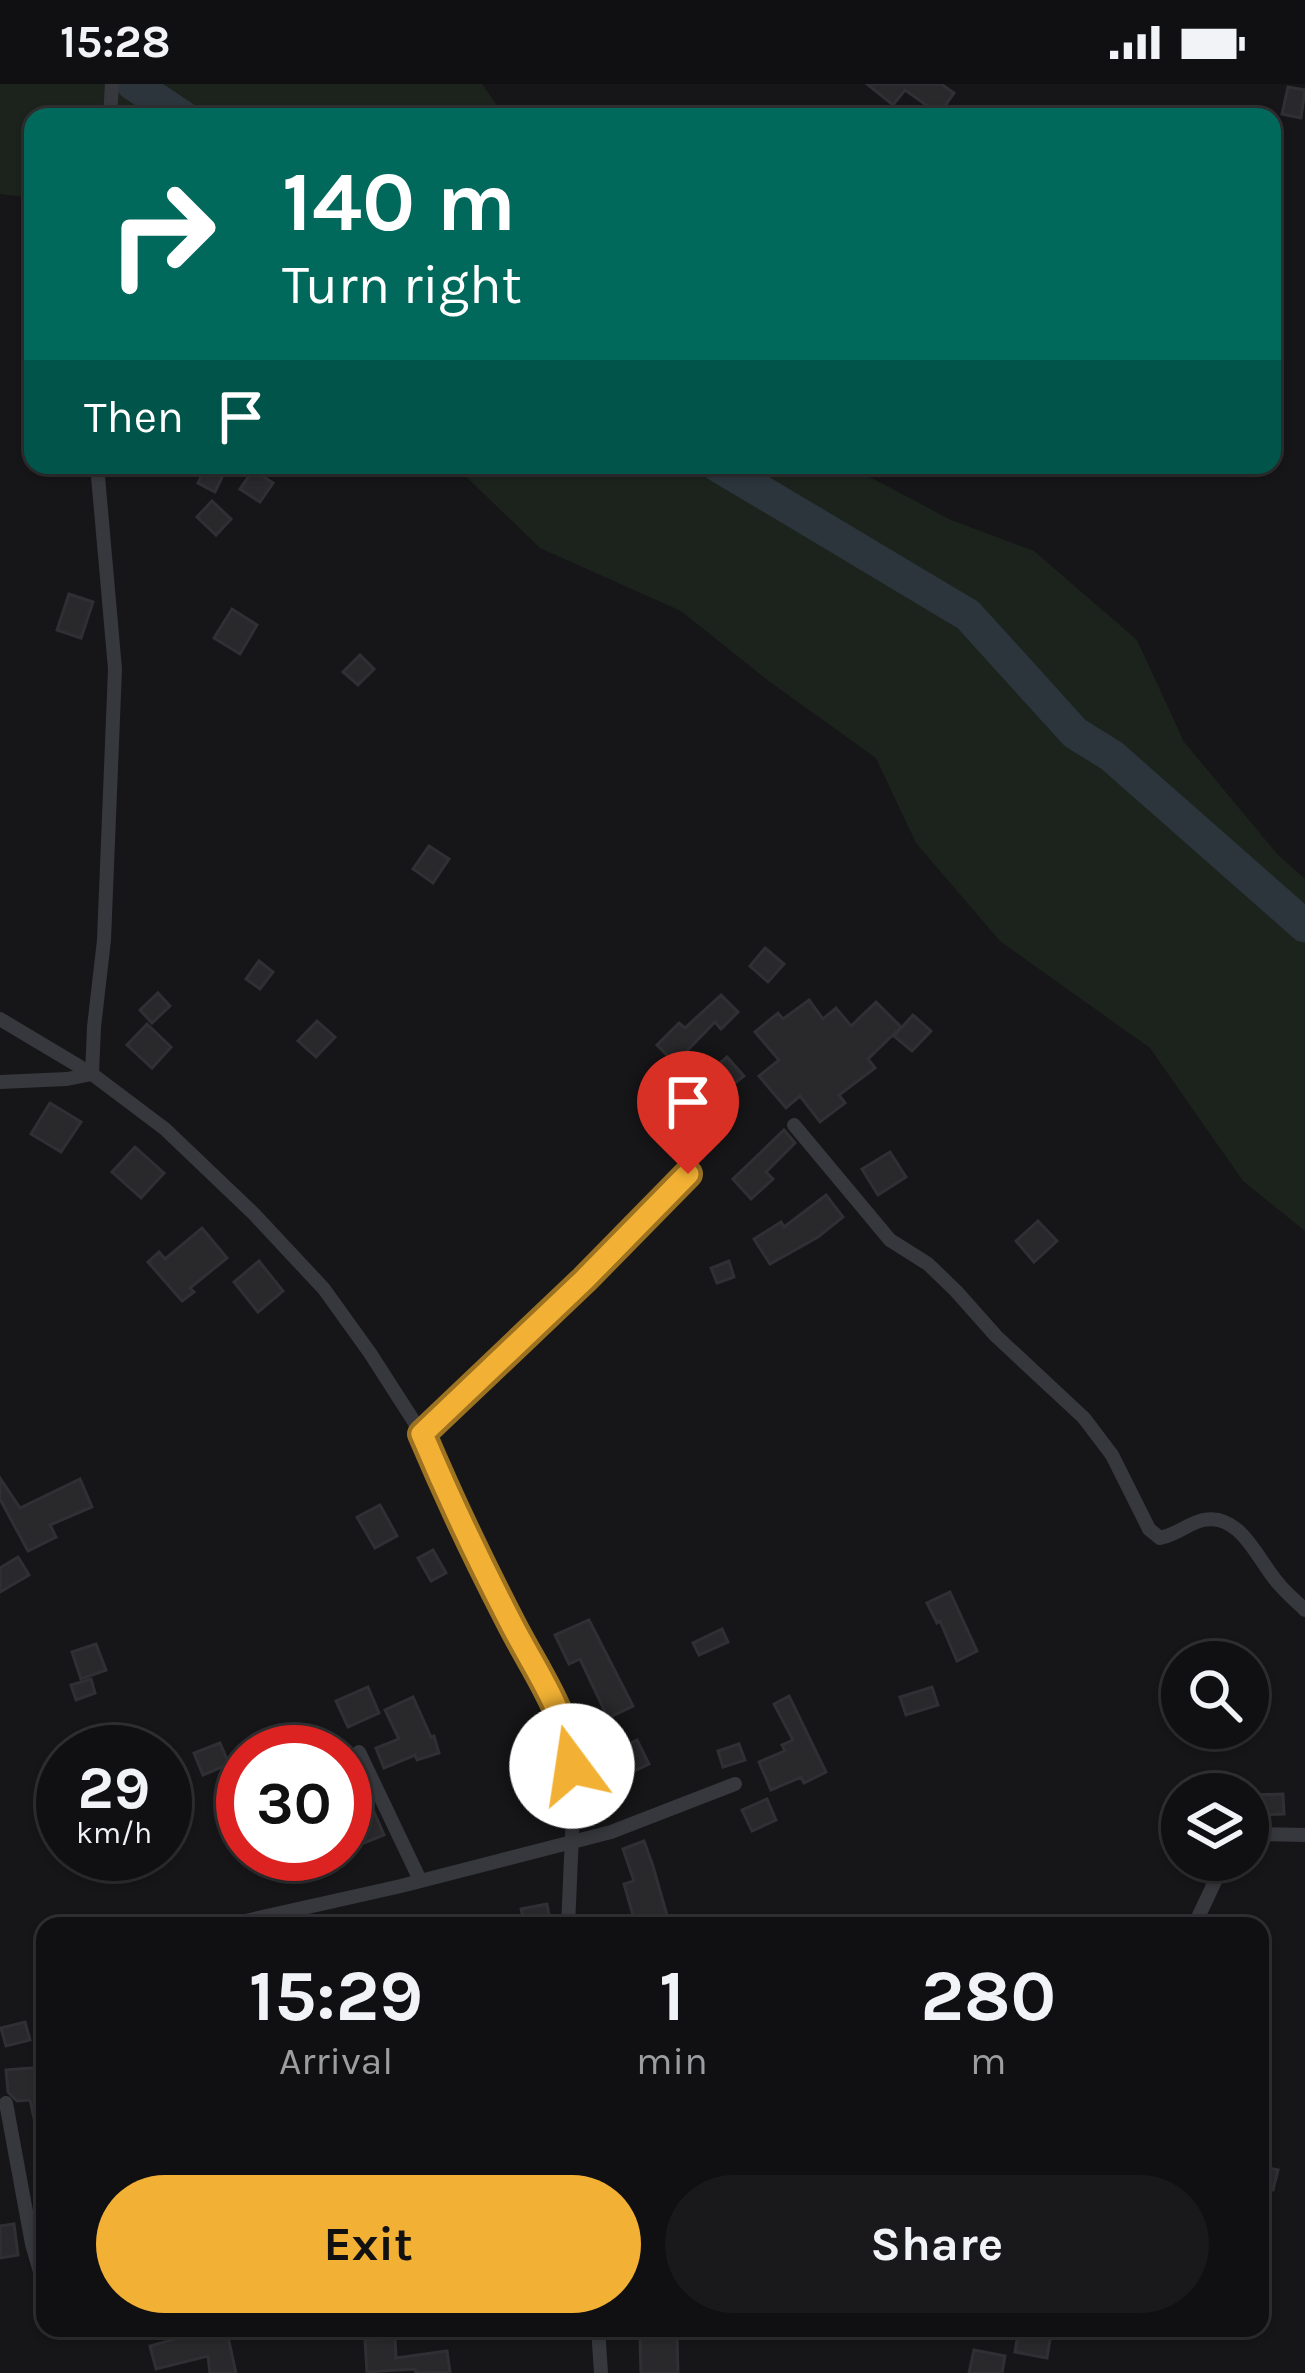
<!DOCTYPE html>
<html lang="en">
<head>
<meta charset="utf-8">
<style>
	:root { --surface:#101012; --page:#19191b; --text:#f1f3f6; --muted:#9c9d9f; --line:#303032; --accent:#f2b134 }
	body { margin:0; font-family:Karla,sans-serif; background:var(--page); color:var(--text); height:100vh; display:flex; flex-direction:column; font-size:45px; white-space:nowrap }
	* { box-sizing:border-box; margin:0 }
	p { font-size:39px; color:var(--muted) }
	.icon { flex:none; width:66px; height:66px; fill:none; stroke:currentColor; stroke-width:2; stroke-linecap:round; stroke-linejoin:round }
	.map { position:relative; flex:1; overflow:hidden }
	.side { position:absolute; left:36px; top:1833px; width:1233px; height:420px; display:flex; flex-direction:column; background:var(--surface); border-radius:24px; box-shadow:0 3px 9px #0004,0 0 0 3px var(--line) }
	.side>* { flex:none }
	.hud { position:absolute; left:24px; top:24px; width:1257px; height:366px; border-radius:24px; box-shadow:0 3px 9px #0004,0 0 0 3px var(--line); background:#00695c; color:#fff; overflow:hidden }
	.fabs { position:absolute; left:1161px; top:1557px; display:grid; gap:24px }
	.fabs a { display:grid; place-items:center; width:108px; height:108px; border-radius:50%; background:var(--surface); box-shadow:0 3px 9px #0004,0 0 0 3px var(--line); font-size:60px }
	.speed { position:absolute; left:36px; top:1641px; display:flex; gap:24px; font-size:60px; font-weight:700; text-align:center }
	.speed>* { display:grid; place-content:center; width:156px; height:156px; border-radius:50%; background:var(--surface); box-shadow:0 3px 9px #0004,0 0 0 3px var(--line); line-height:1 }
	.speed small { font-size:30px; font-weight:400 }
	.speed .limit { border:18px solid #d22; background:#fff; color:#111 }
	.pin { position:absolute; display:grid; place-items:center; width:102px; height:102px; color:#fff; margin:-123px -51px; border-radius:50% 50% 50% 0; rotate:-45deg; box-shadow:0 0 12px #0007 }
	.pin .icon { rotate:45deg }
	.me { position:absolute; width:132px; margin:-66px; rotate:346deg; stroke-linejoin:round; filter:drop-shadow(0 0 9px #0008) }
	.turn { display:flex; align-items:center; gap:42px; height:252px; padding:0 60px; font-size:54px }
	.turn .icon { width:156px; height:156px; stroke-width:2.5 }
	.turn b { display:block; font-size:84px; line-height:102px }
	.then { display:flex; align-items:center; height:114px; padding:0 60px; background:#0003; gap:24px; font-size:45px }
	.eta { display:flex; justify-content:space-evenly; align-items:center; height:204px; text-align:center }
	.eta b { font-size:72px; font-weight:700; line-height:84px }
	.action { display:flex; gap:24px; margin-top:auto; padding:24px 60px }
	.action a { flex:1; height:138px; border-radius:72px; background:var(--accent); color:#111; font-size:48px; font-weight:700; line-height:138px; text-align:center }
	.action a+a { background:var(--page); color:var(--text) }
	.status { display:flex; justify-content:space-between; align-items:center; height:84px; padding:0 60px; background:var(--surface); direction:ltr }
	.status svg { height:33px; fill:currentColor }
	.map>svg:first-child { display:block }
</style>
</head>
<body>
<div class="status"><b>15:28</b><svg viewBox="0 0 49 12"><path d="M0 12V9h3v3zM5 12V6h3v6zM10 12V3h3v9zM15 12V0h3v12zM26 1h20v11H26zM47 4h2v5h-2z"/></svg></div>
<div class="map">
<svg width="1305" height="2289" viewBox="0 0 1305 2289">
	<rect width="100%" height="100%" fill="#161618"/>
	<g fill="#1c231d">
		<path d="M0,0H482L505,33H33V114L0,110Z"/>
		<path d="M454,381H847L951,436L1034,467L1137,556L1184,658L1278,771L1305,795V1147L1243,1097L1150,964L1000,857L916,759L876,674L770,598L681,527L540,464Z"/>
	</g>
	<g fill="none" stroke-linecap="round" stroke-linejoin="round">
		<g stroke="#2c353c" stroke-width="33">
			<path d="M133,0L183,33"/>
			<path d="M717,381L968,531L1075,649L1112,672L1305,842"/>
		</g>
	</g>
	<g fill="#29292c" stroke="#303034" stroke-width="3">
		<path d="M867,0H941L954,9L939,30L905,6L893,21Z"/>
		<path d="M1288,3L1305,6L1301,34L1282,30Z"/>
		<path d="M207,381L224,389L215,408L198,399Z"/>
		<path d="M253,386L273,399L260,418L240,405Z"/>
		<path d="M212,417L231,435L216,451L197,433Z"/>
		<path d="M69,510L93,518L81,554L57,546Z"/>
		<path d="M232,525L257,541L240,570L214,554Z"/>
		<path d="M360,571L374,585L358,601L343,588Z"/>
		<path d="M429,762L449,775L433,799L413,785Z"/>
		<path d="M765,864L784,880L768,898L750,882Z"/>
		<path d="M259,877L273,888L260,905L246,895Z"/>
		<path d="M158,909L170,922L152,939L140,926Z"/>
		<path d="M721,911L738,928L721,945L715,938L675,979L657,961L679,939L685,944Z"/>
		<path d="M809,916L823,935L836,924L851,942L876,918L901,943L868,975L875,984L839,1011L845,1019L820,1038L800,1012L786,1024L759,992L779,976L755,948L778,929L783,935Z"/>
		<path d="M913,931L931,947L912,967L894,952Z"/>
		<path d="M317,937L335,953L316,973L298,957Z"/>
		<path d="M147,940L171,963L152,984L127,961Z"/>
		<path d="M727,973L744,992L678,1041L662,1019L687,1001L690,1004Z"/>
		<path d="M50,1019L81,1038L61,1068L31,1050Z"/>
		<path d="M784,1046L795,1059L766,1088L773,1095L751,1115L733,1095Z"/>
		<path d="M135,1063L164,1089L141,1114L112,1088Z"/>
		<path d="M890,1068L906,1093L878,1111L862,1085Z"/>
		<path d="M826,1111L843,1133L818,1153L770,1180L754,1155L781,1138L784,1143Z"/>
		<path d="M1038,1137L1057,1157L1034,1178L1016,1157Z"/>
		<path d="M202,1144L227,1174L190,1204L194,1208L182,1217L148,1178L159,1168L165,1175Z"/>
		<path d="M259,1177L283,1207L258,1228L234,1198Z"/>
		<path d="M729,1177L734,1193L717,1199L711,1184Z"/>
		<path d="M0,1394L20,1424L80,1395L92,1423L50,1441L56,1453L28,1467L0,1415Z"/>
		<path d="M380,1421L397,1452L375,1464L357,1433Z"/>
		<path d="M433,1466L446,1489L431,1497L418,1474Z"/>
		<path d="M18,1473L29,1491L0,1508V1484Z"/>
		<path d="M950,1508L977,1567L957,1577L940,1537L937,1539L927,1519Z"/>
		<path d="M589,1536L633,1622L608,1634L580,1575L569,1580L555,1551Z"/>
		<path d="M722,1545L728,1558L699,1571L693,1559Z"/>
		<path d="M96,1560L106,1586L81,1595L72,1568Z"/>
		<path d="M91,1595L95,1609L76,1616L71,1601Z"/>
		<path d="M368,1603L379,1629L348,1643L336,1617Z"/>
		<path d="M932,1603L938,1621L906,1631L900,1613Z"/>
		<path d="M789,1612L826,1688L804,1699L801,1693L771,1706L759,1678L785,1667L782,1661L793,1656L774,1620Z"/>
		<path d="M413,1613L431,1653L434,1652L439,1669L417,1676L415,1671L384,1684L376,1664L399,1655L385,1626Z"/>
		<path d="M637,1656L649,1680L632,1688L620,1664Z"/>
		<path d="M220,1659L229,1680L203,1691L194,1669Z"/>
		<path d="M739,1660L745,1676L723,1683L718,1667Z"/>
		<path d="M1283,1710L1284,1730L1253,1731V1711Z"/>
		<path d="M767,1715L776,1736L752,1747L742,1726Z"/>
		<path d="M371,1721L384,1751L349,1765L345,1755V1731Z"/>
		<path d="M644,1757L653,1782L670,1842H636L624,1800L634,1797L623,1765Z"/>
		<path d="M547,1820L551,1842H525L521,1825Z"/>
		<path d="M25,1938L30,1956L6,1962L1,1944Z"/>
		<path d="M44,1983L45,2056L39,2057L30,2016L17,2017L8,2008L6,1986Z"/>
		<path d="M1260,2082L1278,2086L1273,2106L1260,2103Z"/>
		<path d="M14,2140L18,2171L0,2174V2142Z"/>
		<path d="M196,2244H226L236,2289H210L208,2272L156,2285L150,2262L197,2249Z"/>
		<path d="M1019,2244H1052L1047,2274L1015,2268Z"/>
		<path d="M677,2252L678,2289H641L640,2253Z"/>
		<path d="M395,2254L396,2274L447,2267L450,2288L416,2289L415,2285L367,2288L365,2256Z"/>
		<path d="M974,2266L1005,2272L1002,2289H969Z"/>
	</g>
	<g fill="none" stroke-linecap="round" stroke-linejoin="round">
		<g stroke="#37383d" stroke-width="14">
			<path d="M110,33L112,0"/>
			<path d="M0,935L92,990L165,1045L254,1130L324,1205L370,1269L422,1350L456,1432L516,1548L551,1609L570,1657L574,1707L568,1842"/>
			<path d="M92,990L94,943L104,856L115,585L97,381"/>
			<path d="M0,998L67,995L92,990"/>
			<path d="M794,1041L890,1156L928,1180L956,1207L996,1252L1084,1334L1112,1371L1149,1445L1160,1454C1178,1450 1189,1439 1203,1436C1241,1428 1258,1477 1278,1499C1286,1509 1296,1517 1305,1526"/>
			<path d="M422,1350L584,1196L689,1090"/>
			<path d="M359,1668L420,1796"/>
			<path d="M1248,1758L1260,1750L1305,1751"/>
			<path d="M223,1842L401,1802L611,1748L735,1700"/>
			<path d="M1194,1842L1225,1776"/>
			<path d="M6,2019L32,2160L45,2205"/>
			<path d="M598,2244L601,2289"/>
		</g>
	</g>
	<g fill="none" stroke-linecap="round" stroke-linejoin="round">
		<defs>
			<path id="route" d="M572,1682C567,1627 534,1585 510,1537C478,1475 449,1414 422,1350L584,1196L688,1090"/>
		</defs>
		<use href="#route" stroke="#9d7322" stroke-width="30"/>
		<use href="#route" stroke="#f2b134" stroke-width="21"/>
	</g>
</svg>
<div class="fabs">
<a><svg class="icon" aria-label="search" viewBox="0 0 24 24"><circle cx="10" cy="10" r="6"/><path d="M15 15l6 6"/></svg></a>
<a><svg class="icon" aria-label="layers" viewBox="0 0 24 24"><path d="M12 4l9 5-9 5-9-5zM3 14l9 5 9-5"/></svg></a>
</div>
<div class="speed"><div>29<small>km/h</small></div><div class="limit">30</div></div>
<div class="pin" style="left:688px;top:1090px;background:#d93025"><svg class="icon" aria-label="arrive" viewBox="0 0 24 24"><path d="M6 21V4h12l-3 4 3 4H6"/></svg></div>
<svg class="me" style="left:572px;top:1682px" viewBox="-20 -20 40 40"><circle r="19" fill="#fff"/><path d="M0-13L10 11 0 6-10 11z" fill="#f2b134"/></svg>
<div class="hud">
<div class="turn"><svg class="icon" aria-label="right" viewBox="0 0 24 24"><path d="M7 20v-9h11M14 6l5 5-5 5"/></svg><div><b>140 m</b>Turn right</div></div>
<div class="then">Then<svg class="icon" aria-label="arrive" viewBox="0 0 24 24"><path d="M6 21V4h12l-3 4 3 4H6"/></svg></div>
</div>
<section class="side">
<div class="eta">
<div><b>15:29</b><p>Arrival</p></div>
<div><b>1</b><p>min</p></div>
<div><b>280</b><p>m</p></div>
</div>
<div class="action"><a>Exit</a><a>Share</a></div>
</section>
</div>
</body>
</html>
